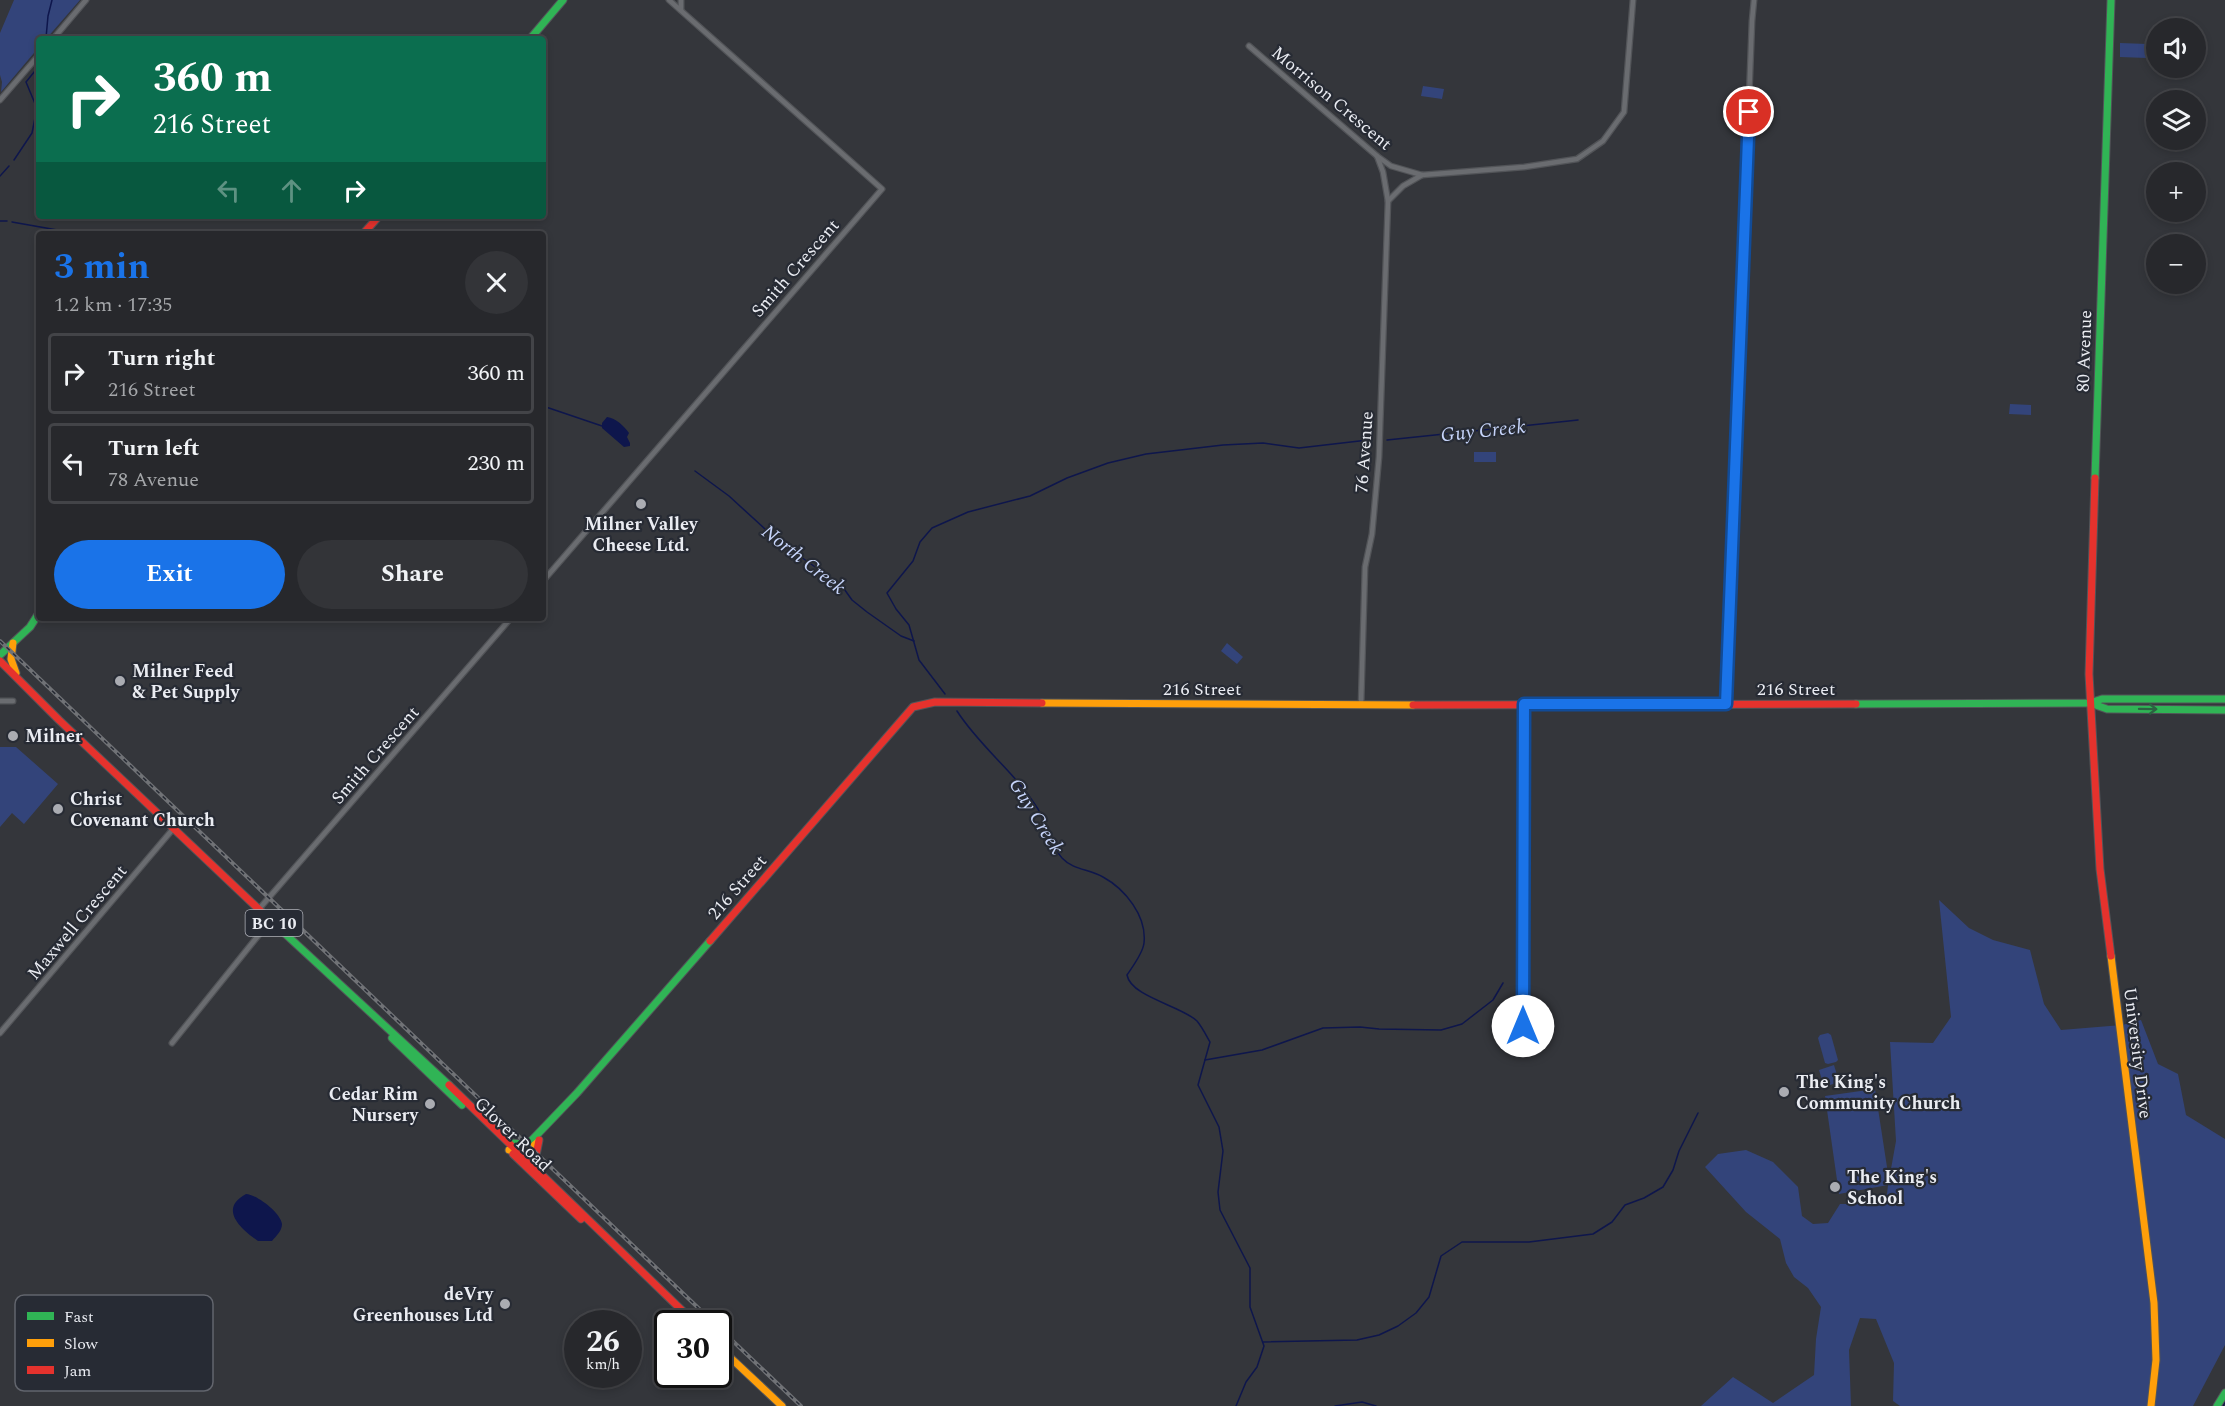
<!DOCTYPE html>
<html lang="en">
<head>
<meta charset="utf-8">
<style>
	:root { --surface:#27282c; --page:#333438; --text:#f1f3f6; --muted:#a4a6a9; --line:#434448; --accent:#1a73e8 }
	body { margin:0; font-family:Spectral,serif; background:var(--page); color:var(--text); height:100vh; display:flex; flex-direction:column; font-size:22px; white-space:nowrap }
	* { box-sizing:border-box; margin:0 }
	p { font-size:20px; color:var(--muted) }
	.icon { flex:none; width:33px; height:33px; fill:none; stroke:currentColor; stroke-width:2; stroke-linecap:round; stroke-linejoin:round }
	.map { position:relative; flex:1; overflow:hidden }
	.panel { position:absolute; left:36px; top:231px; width:510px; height:390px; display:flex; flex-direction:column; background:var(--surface); border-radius:6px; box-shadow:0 3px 9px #0003,0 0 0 2px var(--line) }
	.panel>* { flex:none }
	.top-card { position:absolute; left:36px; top:36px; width:510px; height:183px; border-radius:6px; box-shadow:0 3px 9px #0003,0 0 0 2px var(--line); background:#0b6e4f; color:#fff; overflow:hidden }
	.buttons { position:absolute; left:2146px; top:18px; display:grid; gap:12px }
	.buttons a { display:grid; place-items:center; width:60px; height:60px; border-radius:50%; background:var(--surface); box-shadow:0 3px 9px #0003,0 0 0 2px var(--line); font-size:30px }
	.speed { position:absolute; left:564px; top:1310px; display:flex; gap:12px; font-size:30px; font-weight:700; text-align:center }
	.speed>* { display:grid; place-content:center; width:78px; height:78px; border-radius:50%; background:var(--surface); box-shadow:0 3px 9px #0003,0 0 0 2px var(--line); line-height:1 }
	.speed small { font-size:15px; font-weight:400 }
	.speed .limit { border:3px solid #111; border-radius:9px; background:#fff; color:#111 }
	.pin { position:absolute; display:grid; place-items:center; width:51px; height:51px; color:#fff; margin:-26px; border:3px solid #fff; border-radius:50%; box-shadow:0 2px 6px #0007 }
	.me { position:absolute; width:66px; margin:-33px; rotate:0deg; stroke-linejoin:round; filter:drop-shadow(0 0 4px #0008) }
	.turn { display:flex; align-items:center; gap:21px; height:126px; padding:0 18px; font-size:27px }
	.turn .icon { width:78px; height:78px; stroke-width:2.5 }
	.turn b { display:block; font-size:42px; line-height:51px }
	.lanes { display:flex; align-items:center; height:57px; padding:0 18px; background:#0003; justify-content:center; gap:30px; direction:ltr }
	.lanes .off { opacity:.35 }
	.round { display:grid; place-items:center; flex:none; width:63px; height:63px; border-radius:32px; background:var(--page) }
	.head { display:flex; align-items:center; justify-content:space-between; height:102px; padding:0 18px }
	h1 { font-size:36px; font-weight:700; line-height:45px; color:var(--accent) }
	.cta { display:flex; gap:12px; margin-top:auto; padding:12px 18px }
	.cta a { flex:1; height:69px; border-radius:36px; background:var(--accent); color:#fff; font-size:24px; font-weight:700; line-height:69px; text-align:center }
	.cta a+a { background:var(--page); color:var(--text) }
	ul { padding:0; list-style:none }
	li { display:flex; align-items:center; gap:18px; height:81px; margin:0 12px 9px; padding:0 6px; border:3px solid var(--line); border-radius:6px }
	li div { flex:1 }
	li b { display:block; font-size:22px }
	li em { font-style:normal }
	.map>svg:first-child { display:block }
</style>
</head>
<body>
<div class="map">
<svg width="2225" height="1406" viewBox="0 0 2225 1406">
	<rect width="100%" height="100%" fill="#34363b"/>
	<g fill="#33447a">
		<path d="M14,0H80L46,39H39V47L1,92L2,82L0,75V33Z"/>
		<path d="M2120,43L2147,44V58L2120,57Z"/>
		<path d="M1423,86L1444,89L1442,99L1421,96Z"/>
		<path d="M2010,404L2031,405V415L2009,414Z"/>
		<rect x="1474" y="452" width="22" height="10"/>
		<path d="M1227,643L1243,657L1237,664L1221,651Z"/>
		<path d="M0,747H16L58,784L24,824L12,813L0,827Z"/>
		<path d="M1939,900L1969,928L1993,940L2030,950L2044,1004L2061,1030L2122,1025L2141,1020L2158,1064L2178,1074L2186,1115L2225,1139V1345L2193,1406H1900L1893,1401L1894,1363L1876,1319L1860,1318L1849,1350L1851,1406H1701L1733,1377L1773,1403L1814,1375L1816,1339L1821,1307L1808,1288L1794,1277L1786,1263L1780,1239L1746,1212L1705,1167L1718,1154L1746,1150L1773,1162L1798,1187L1802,1216L1813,1224L1828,1223L1840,1204H1861L1887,1194L1888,1185L1839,1194L1825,1096L1875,1089L1889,1180L1896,1141L1890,1042L1933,1043L1951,1017Z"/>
		<path d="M1828,1033L1831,1035L1838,1060L1836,1062L1828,1064L1825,1063L1818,1038L1820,1035Z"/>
		<path d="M1834,1065L1839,1082L1824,1087L1819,1070Z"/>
	</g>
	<g fill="#0e164c">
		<path d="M607,417C616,418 624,426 629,433L627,437L630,443V446L624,447L602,428V423Z"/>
		<path d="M246,1194C256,1194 281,1213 282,1224C282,1231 276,1236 272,1241H258C241,1229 218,1209 246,1194Z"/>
	</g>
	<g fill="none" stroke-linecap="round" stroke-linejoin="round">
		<g stroke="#0e164c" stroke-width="1.5">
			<path d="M46,38L48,16L52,0"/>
			<path d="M14,160L32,133L36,113V106L26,82L39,66"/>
			<path d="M0,176L9,166"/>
			<path d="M0,221H7"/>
			<path d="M12,222L80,234"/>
			<path d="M543,406L602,426"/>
			<path d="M1387,440L1578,420"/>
			<path d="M695,471L729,496L777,540L842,586L852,600L867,612L901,636L914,641"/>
			<path d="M945,694L919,660L909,625L896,609L887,593L913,561L920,542L932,528L968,512L1030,496L1067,478L1108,463L1146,454L1223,445L1263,443L1299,448L1368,440"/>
			<path d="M957,711C980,747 1015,772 1038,809C1047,825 1049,844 1062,858C1073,870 1090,869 1103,877C1125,889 1147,916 1144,943C1143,953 1133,966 1127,975C1131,997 1182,1006 1197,1021C1202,1027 1206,1035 1210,1042L1198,1085L1219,1127L1223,1151L1218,1192L1220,1210L1250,1268V1307L1264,1346L1257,1367L1246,1382L1236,1406"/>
			<path d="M1205,1060L1262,1050L1323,1028L1360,1027L1379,1029L1441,1030L1462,1024L1493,1000L1503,983"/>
			<path d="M1263,1342L1357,1340L1379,1335L1398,1326L1416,1313L1429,1297L1441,1256L1462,1242H1529L1593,1234L1612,1222L1625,1205L1644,1198L1663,1187L1673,1170L1679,1151L1698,1113"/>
			<path d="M1335,1406L1362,1402L1376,1406"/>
			<path d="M2223,1406L2225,1402"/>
		</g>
		<defs>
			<g id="street">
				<path d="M681,10V0"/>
				<path d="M53,39L86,0"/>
				<path d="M1249,46L1377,156L1391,166L1422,175L1524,167L1577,159L1603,141L1624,112L1633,0"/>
				<path d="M0,100L39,55"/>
				<path d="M1388,201L1403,186L1422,175"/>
				<path d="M543,581L882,189L669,0"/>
				<path d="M0,701H13"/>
				<path d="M1726,704L1752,21L1754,0"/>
				<path d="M1361,705L1365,567L1372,534L1379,457L1388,201L1383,172L1377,156"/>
				<path d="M259,909L511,618"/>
				<path d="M1523,1026L1524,704"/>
				<path d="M0,1033L173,829"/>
				<path d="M172,1043L270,921"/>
			</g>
			<g id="fast">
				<path d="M530,39L563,0"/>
				<path d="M2095,478L2111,0"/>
				<path d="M0,655L30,627L39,613"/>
				<path d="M2090,703L2107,709L2225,710"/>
				<path d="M1856,704L2090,703L2102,699H2225"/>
				<path d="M267,917L449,1085"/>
				<path d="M392,1038L462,1105"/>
				<path d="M511,1143L524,1144L531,1141L577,1093L710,941"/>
				<path d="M2217,1406L2225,1393"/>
			</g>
			<g id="slow">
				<path d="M13,643L11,659L16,673"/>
				<path d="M1042,703L1413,705"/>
				<path d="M2111,956L2154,1303L2156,1360L2151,1406"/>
				<path d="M509,1150L526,1152L538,1142"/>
				<path d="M718,1346L782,1406"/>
			</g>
			<g id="jam">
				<path d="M363,234L379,216"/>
				<path d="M2095,478L2089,674L2100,869L2111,956"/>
				<path d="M0,661L59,720L267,917"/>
				<path d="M1413,705L1856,704"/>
				<path d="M710,941L913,707L935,702L1042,703"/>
				<path d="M449,1085L695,1323"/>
				<path d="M539,1140L536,1155L541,1169"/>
				<path d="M513,1154L581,1219"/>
			</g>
		</defs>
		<use href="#street" stroke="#525458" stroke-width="7"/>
		<use href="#fast" stroke="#525458" stroke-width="9"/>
		<use href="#slow" stroke="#525458" stroke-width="9"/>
		<use href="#jam" stroke="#525458" stroke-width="9"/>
		<use href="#street" stroke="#6a6c70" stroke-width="4.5"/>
		<use href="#fast" stroke="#30b455" stroke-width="7"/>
		<use href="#slow" stroke="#ff9f0a" stroke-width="7"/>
		<use href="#jam" stroke="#e5322d" stroke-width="7"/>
		<defs>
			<g id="rail">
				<path d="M0,641L714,1323"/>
				<path d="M718,1327L801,1406"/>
			</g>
		</defs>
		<use href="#rail" stroke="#707276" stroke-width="4"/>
		<use href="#rail" stroke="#272b34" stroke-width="1.5" stroke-dasharray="4.5" stroke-linecap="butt"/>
	</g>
	<defs><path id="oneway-shaft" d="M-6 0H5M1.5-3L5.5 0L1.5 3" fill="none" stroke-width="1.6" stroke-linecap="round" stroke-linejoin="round" transform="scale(1.5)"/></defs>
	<use stroke="#2b6241" href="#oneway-shaft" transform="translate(2148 709) rotate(1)"/>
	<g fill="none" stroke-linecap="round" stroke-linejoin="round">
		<defs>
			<path id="route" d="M1523,1026L1524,704H1726L1749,112"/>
		</defs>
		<use href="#route" stroke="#114b97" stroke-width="15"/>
		<use href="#route" stroke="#1a73e8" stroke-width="10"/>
	</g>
	<g fill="#aaacb2" stroke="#272b34" stroke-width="2">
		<circle cx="641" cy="504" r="6"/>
		<circle cx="120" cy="681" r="6"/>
		<circle cx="13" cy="736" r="6"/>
		<circle cx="58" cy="809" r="6"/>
		<circle cx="1784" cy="1092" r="6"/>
		<circle cx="430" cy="1104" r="6"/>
		<circle cx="1835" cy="1187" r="6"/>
		<circle cx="505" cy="1304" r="6"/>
	</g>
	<g text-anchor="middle" stroke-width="4.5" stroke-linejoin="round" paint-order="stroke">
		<rect fill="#272b34" stroke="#b0b2b9" stroke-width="1.5" x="245.5" y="910" width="57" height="26" rx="4.5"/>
		<g font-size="16" font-weight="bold" fill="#eaecf2">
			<text x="274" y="929">BC 10</text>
		</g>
		<g font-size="18" fill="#eaecf2" stroke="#272b34">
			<text transform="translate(1332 98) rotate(40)" y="6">Morrison Crescent</text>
			<text transform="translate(795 268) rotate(-49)" y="6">Smith Crescent</text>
			<text transform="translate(2084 351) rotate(-88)" y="6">80 Avenue</text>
			<text transform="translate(1364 452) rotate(-86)" y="6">76 Avenue</text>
			<text x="1202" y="695">216 Street</text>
			<text x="1796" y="695">216 Street</text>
			<text transform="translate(375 755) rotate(-49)" y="6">Smith Crescent</text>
			<text transform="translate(737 887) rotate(-49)" y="6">216 Street</text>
			<text transform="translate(77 922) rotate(-50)" y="6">Maxwell Crescent</text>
			<text transform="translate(2138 1053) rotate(83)" y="6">University Drive</text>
			<text transform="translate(513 1134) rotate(44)" y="6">Glover Road</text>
		</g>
		<g font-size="18" font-weight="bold" fill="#eaecf2" stroke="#272b34" text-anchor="start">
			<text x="641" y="530" text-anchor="middle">Milner Valley<tspan x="641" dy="21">Cheese Ltd.</tspan></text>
			<text x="132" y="677">Milner Feed<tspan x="132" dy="21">&amp; Pet Supply</tspan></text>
			<text x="25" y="742">Milner</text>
			<text x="70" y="805">Christ<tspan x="70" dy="21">Covenant Church</tspan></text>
			<text x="1796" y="1088">The King's<tspan x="1796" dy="21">Community Church</tspan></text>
			<text x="418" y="1100" text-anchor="end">Cedar Rim<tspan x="418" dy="21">Nursery</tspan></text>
			<text x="1847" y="1183">The King's<tspan x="1847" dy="21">School</tspan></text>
			<text x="493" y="1300" text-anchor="end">deVry<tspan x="493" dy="21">Greenhouses Ltd</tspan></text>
		</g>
		<g font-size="20" font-style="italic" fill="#c6d4fa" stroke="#272b34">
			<text transform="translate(1483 430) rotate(-6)" y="7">Guy Creek</text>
			<text transform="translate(804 559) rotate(38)" y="7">North Creek</text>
			<text transform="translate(1037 816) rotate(58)" y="7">Guy Creek</text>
		</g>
	</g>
	<rect x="15" y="1295" width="198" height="96" rx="9" fill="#272b34" stroke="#62656d" stroke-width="1.5"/>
	<rect x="27" y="1312" width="27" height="8" fill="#30b455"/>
	<rect x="27" y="1339" width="27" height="8" fill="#ff9f0a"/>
	<rect x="27" y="1366" width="27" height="8" fill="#e5322d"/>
	<g font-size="16" fill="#eaecf2">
		<text x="64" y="1322">Fast</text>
		<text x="64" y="1349">Slow</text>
		<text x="64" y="1376">Jam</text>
	</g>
</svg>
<div class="buttons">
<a><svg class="icon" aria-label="sound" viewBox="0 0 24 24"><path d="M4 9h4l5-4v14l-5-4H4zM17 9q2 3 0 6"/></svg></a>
<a><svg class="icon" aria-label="layers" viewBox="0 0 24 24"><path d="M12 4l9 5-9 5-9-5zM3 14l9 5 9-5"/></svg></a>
<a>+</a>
<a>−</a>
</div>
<div class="speed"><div>26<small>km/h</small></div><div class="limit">30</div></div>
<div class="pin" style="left:1749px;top:112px;background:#d93025"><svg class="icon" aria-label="arrive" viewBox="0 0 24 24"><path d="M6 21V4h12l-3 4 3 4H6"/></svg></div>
<svg class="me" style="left:1523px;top:1026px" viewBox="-20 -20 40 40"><circle r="19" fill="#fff"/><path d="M0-13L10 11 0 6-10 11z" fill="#1a73e8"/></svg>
<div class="top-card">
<div class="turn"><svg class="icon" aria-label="right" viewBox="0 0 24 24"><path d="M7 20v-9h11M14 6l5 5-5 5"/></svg><div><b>360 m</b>216 Street</div></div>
<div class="lanes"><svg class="icon off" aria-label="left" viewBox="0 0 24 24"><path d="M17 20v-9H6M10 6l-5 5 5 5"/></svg><svg class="icon off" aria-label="ahead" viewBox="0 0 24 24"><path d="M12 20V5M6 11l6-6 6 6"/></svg><svg class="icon" aria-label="right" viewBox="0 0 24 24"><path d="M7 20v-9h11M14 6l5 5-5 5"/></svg></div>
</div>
<section class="panel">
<div class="head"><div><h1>3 min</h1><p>1.2 km · 17:35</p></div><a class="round"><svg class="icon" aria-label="close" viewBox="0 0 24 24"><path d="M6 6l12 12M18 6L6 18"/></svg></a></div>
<ul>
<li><svg class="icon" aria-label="right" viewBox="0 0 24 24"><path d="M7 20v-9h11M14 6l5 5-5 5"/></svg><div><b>Turn right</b><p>216 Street</p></div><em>360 m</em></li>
<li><svg class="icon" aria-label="left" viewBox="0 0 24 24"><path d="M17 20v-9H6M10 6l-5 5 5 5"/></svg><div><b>Turn left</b><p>78 Avenue</p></div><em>230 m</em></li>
</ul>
<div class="cta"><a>Exit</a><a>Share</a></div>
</section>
</div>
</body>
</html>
